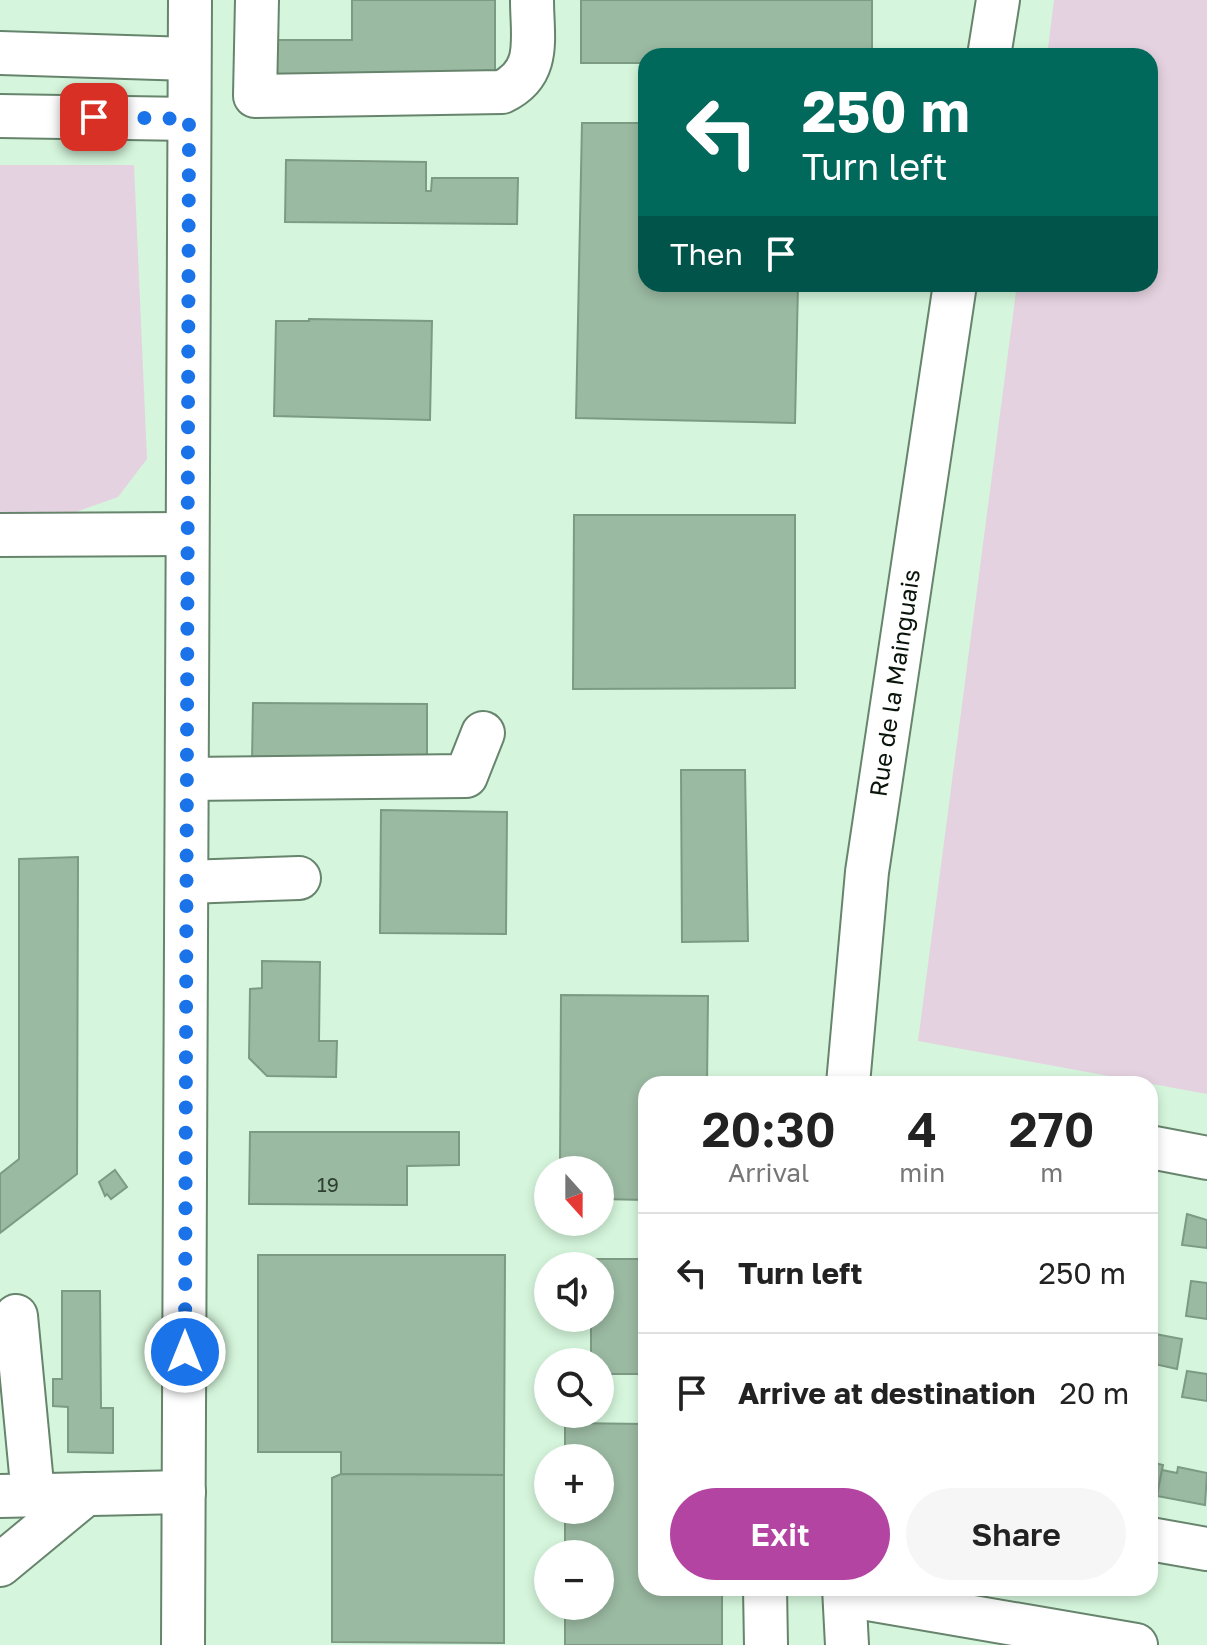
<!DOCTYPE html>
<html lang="en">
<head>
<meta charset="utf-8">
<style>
	:root { --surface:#fff; --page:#f6f6f6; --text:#222; --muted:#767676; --line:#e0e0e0; --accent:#b444a2 }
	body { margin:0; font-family:"Golos Text",sans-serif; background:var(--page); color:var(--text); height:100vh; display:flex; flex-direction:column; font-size:30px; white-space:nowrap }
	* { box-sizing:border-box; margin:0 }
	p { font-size:26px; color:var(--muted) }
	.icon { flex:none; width:44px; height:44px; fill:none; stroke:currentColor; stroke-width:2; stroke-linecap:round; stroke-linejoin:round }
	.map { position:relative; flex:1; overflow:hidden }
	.drawer { position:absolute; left:638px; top:1076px; width:520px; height:520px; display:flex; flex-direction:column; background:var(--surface); border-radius:24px; box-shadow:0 4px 12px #0003 }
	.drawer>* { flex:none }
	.top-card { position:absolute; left:638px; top:48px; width:520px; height:244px; border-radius:24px; box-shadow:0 4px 12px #0003; background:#00695c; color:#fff; overflow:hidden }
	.needle { width:52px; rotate:159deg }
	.tools { position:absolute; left:534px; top:1156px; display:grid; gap:16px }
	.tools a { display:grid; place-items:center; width:80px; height:80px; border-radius:50%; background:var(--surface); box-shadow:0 4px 12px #0003; font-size:40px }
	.pin { position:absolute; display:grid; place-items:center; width:68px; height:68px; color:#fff; margin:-34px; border-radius:16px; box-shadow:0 4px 12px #0006 }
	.me { position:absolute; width:88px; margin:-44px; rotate:0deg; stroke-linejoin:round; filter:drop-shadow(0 0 6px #0008) }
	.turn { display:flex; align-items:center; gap:28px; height:168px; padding:0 32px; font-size:36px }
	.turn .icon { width:104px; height:104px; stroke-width:2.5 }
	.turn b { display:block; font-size:56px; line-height:68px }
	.then { display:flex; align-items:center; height:76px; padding:0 32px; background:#0003; gap:16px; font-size:30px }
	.eta { display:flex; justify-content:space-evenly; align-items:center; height:136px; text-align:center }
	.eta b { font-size:48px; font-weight:600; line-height:56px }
	.cta { display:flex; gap:16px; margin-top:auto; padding:16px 32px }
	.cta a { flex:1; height:92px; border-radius:48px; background:var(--accent); color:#fff; font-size:32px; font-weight:600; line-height:92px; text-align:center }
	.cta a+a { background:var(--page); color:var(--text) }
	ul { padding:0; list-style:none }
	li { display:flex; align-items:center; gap:24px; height:120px; padding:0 32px; border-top:2px solid var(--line) }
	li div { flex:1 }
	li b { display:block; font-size:30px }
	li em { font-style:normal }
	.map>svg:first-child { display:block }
</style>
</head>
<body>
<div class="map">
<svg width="1207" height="1645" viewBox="0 0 1207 1645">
	<rect width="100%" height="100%" fill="#d5f6dc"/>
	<g fill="#e5d2e0">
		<path d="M1054,0H1207V1094L918,1041L1017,284H1150V56H1047Z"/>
		<path d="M0,165H134L147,459L118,497L73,513L0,514Z"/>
	</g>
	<g fill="#9bbaa2" stroke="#7d9b83" stroke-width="2">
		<path d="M352,0H495V85H270V40H352Z"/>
		<path d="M581,0H872V56H646V63H581Z"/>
		<path d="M582,123H646V284H798L795,423L576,418Z"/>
		<path d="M286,160L426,162V191H431L432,178H518L517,224L285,222Z"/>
		<path d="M309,319L432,321L430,420L274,416L276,321H309Z"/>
		<path d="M574,515H795V688L573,689Z"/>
		<path d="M253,703L427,704V762L252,761Z"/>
		<path d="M681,770H745L748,941L682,942Z"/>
		<path d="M381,810L507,812L506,934L380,933Z"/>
		<path d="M78,857L77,1174L0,1233V1174L19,1159V859Z"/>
		<path d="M262,961L320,962L319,1041H337L336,1077L267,1076L249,1058L250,989L262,988Z"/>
		<path d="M561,995L708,996L707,1084H646V1200L600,1199V1170H560Z"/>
		<path d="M250,1132H459V1165L407,1166V1205L249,1204Z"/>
		<path d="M115,1170L127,1187L111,1199L107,1194L105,1196L99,1182Z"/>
		<path d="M1187,1214L1207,1220V1248L1182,1245Z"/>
		<path d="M258,1255H505L504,1475L341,1474V1452H258Z"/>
		<path d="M591,1259H646V1374H600V1362H591V1318H600V1266H591Z"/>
		<path d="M1191,1281L1207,1283V1319L1186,1316Z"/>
		<path d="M62,1291H100L101,1408H113V1453L68,1452V1407L53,1406V1379H62Z"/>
		<path d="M1150,1333L1182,1339L1177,1369L1150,1363Z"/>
		<path d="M1187,1371L1207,1374V1401L1182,1397Z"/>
		<path d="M565,1423L646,1424V1588H722V1645H565V1606H600V1554H565V1510H600V1458H565Z"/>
		<path d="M1150,1462L1163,1465L1157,1496L1150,1495Z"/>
		<path d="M1178,1467L1207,1473L1205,1505L1157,1496L1162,1470L1177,1473Z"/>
		<path d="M341,1474L504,1475V1643L332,1642V1478Z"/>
	</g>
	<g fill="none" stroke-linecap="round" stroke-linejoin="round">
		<defs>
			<g id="minor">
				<path d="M257,0L255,96L502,92C542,73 532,38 532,0"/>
				<path d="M0,53L189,59"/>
				<path d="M989,56L998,0"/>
				<path d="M0,116L189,119"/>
				<path d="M0,535L187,534"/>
				<path d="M187,779L466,776L483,733"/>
				<path d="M187,882L299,878"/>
				<path id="s1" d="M848,1084L867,872L955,284"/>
				<path d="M1150,1147L1207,1158"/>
				<path d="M16,1316L33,1495"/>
				<path d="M0,1496L184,1492"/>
				<path d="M1150,1539L1207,1549"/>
				<path d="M0,1565L86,1494"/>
				<path d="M765,1588L766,1645"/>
				<path d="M844,1588L847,1645"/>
				<path d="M845,1595L1136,1645"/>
				<path d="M183,1645L190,0"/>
			</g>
		</defs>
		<use href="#minor" stroke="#67846d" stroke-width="46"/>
		<use href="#minor" stroke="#fff" stroke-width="42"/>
	</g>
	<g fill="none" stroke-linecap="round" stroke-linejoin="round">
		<path stroke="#1a73e8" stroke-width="14" stroke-dasharray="0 25.2" d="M94,117L189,119L185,1352"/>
	</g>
	<g text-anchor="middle" stroke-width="6" stroke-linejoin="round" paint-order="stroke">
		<g font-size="20" fill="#2e3e31">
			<text x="328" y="1192">19</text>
		</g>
		<g font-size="24" fill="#09140b" stroke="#f1fef3">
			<text dy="8" stroke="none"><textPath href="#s1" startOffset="404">Rue de la Mainguais</textPath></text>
		</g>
	</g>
</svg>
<div class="tools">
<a><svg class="needle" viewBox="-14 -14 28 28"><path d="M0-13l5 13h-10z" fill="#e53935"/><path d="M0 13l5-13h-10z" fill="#767676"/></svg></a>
<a><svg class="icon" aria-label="sound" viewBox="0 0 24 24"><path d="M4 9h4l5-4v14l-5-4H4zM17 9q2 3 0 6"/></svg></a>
<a><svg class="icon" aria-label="search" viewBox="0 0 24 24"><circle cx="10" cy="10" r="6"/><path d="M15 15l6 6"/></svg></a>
<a>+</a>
<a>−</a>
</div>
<div class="pin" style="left:94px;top:117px;background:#d93025"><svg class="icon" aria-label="arrive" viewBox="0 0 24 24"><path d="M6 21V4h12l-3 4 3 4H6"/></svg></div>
<svg class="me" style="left:185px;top:1352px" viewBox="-20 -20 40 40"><circle r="17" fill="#1a73e8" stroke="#fff" stroke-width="3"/><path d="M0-11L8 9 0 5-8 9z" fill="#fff"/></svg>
<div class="top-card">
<div class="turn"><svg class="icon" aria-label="left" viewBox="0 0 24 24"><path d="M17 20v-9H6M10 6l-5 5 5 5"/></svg><div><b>250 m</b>Turn left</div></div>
<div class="then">Then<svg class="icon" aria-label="arrive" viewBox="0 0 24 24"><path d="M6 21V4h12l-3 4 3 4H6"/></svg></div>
</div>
<section class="drawer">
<div class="eta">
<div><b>20:30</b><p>Arrival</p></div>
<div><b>4</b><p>min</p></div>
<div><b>270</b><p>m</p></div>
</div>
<ul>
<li><svg class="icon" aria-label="left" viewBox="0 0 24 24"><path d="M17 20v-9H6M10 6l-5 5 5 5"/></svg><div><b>Turn left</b></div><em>250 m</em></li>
<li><svg class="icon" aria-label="arrive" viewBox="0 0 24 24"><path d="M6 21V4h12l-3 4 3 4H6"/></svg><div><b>Arrive at destination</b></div><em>20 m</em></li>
</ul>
<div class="cta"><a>Exit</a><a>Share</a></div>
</section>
</div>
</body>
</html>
